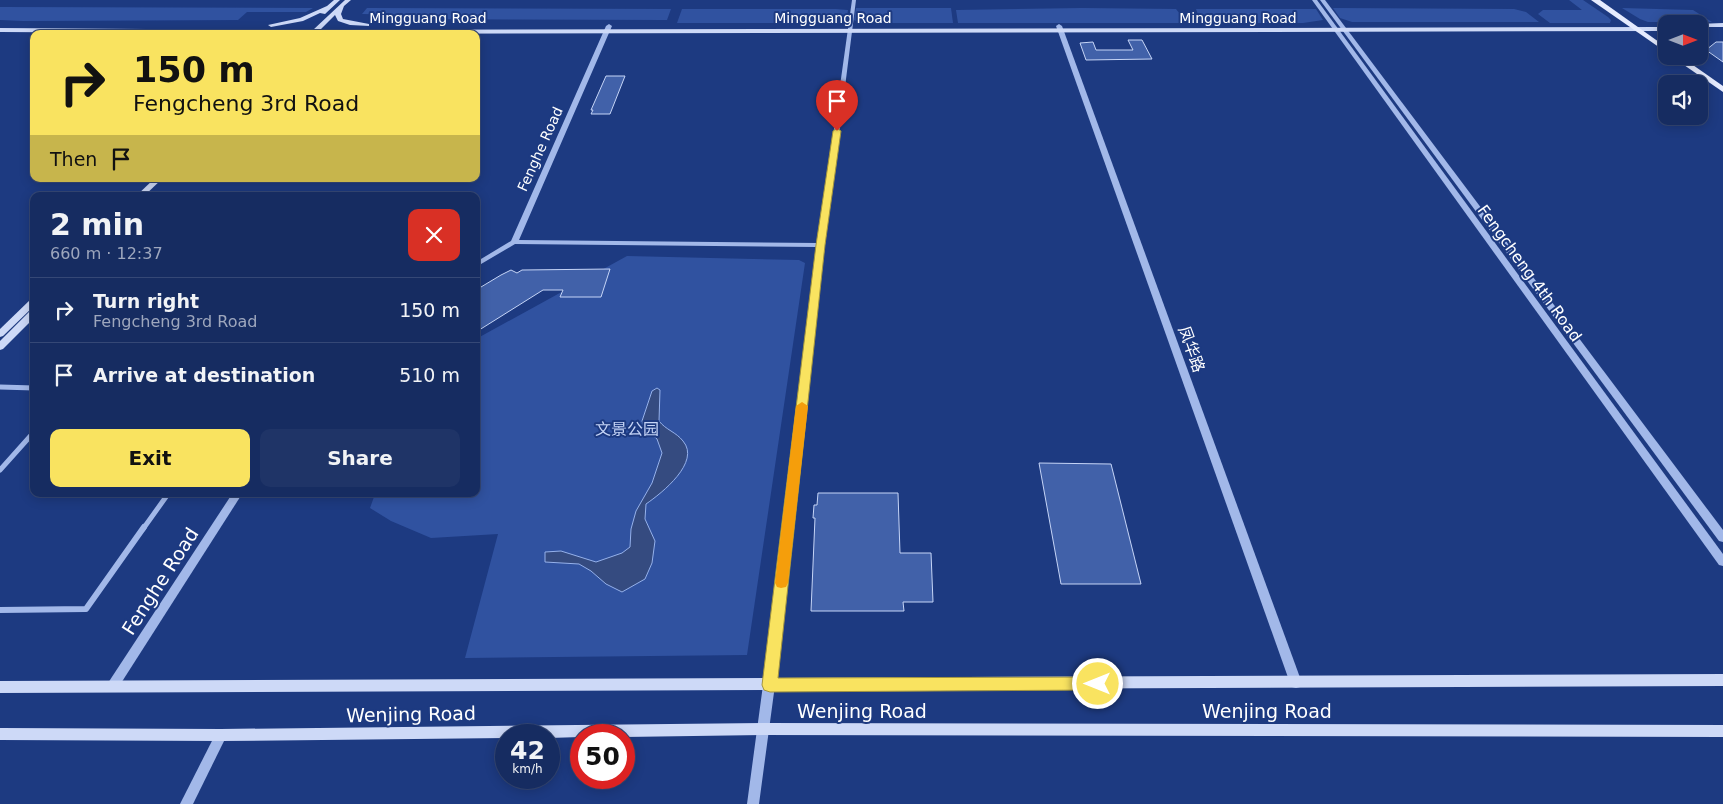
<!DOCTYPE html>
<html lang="en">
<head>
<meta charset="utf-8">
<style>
	:root { --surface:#162c61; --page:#1f3467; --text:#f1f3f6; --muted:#9ea7bd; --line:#354876; --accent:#f9e360 }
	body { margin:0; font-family:"DejaVu Sans","Noto Sans SC",sans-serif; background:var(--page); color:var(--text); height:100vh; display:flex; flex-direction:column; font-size:19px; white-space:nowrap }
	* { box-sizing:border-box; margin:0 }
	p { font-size:16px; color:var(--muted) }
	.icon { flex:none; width:28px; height:28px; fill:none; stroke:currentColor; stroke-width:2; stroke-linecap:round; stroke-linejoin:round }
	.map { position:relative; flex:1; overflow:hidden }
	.details { position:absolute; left:30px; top:192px; width:450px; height:305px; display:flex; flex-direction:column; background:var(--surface); border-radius:10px; box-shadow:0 2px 12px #0003,0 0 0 1px var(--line) }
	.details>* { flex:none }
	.hud { position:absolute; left:30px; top:30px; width:450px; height:152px; border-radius:10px; box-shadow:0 2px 12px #0003,0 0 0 1px var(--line); background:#f9e360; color:#111; overflow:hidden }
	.needle { width:32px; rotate:90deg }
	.tools { position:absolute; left:1658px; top:15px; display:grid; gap:10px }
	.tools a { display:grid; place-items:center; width:50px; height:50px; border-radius:10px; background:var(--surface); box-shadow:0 2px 12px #0003,0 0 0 1px var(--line); font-size:25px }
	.speed { position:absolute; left:495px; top:724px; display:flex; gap:10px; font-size:25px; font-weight:700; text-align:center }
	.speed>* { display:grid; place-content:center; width:65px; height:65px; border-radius:50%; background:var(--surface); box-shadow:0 2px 12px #0003,0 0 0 1px var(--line); line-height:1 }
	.speed small { font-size:12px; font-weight:400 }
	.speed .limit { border:8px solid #d22; background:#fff; color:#111 }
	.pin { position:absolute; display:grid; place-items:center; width:42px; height:42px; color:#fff; margin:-51px -21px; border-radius:50% 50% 50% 0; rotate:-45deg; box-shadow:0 0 5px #0007 }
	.pin .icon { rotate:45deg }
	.me { position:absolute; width:55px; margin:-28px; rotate:270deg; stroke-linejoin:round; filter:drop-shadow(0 0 4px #0008) }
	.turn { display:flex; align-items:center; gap:18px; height:105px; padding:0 20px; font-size:22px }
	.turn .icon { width:65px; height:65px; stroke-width:2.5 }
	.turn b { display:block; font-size:35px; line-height:42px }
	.then { display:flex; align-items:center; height:48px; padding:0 20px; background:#0003; gap:10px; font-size:19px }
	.round { display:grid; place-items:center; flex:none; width:52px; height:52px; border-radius:10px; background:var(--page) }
	.summary { display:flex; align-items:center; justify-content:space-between; height:85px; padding:0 20px }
	h1 { font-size:30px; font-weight:700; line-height:38px }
	.button { display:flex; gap:10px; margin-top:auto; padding:10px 20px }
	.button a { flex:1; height:58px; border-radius:10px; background:var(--accent); color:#111; font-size:20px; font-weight:700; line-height:58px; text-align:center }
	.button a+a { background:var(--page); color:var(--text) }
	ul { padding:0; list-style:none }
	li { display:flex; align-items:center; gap:15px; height:65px; padding:0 20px; border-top:1px solid var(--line) }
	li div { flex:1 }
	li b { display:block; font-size:19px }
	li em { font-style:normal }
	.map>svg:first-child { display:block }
</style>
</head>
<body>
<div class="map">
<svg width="1723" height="804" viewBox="0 0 1723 804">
	<rect width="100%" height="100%" fill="#1d3a81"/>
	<g fill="#3052a0">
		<path d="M1569,0H1583L1608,17L1611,20L1610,23H1550L1538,14L1543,10H1582Z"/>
		<path d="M0,7L313,8L306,12H247L238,20L23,21L0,20Z"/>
		<path d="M367,8L671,9L667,20L405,19L408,15L362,14Z"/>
		<path d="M856,8H951L953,23H861L854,20Z"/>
		<path d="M1082,8L1176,9L1187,23H958L956,10Z"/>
		<path d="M1333,8L1514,9L1526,12L1539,22H1352L1340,18Z"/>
		<path d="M1622,8L1693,10L1712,22H1648L1640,19Z"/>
		<path d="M682,9H836L848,10L847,17L831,23H677Z"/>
		<path d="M1196,9H1316L1323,20L1303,23H1201Z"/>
		<path d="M627,256L799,260L805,263L747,655L465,658L498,534L431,538L391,521L370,508L375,494H476V339Z"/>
	</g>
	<path fill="#354b80" stroke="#95b1eb" d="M657,388L660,390L659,421C666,430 676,432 683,441C701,462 662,493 646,504L645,519L655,541L652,563L645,579L622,592L606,584L591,571L579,564L545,562V552L561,551L596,562L622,553L630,547L631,529L636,511L652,483L662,453L657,439L644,427L642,421L652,391Z"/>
	<g fill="#4161a9" stroke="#c6d5f7">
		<path d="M1128,40H1142L1152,59L1086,60L1080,43L1093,42L1096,50H1133Z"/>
		<path d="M1716,42H1723V62L1706,50Z"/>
		<path d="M606,76H625L610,114H591L593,110H591Z"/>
		<path d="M610,269L601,297H560L563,290H543L476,332V290L501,275L511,270L517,273L522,270Z"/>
		<path d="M1039,463L1111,464L1141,584H1061Z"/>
		<path d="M818,493H898L900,553H931L933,602H903L904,611H811L815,518H813L814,505H817Z"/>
	</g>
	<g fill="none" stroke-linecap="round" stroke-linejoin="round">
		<g stroke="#a2b8e9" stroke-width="5">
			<path d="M0,387L34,388"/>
			<path d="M0,470L34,432"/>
			<path d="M143,529L168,494"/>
		</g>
		<path stroke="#a2b8e9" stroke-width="6" d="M0,610L86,609L144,527"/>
		<g fill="#a2b8e9" fill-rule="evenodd">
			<path d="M852,0H856L825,245L775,685L759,804H747L763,685L817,247L515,244L476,267V262L511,241L606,26L609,24L612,26L519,240L818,243Z"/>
			<path d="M1312,0H1317L1723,554V566L1719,565Z"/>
			<path d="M1320,0H1325L1723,530V542L1719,541Z"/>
			<path d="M1059,24L1062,26L1302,683L1300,687L1296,688L1292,687L1290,683L1056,26Z"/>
			<path d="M232,494H242L116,691L112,692L108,691L106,687L108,683Z"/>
			<path d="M221,729L225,731L227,735L193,804H180L217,731Z"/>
		</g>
		<g fill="#cdd9f7" fill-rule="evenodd">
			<path d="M334,0H340L325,14L320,13L303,21L271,27L268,25L300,18L327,6Z"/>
			<path d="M345,0H351L344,6L341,14L343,19L369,24V26L350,25L338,21L335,15L320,30L1666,27V31L316,34L0,32V28L313,30Z"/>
			<path d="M1723,23V27H1699V24H1697Z"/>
			<path d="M154,179H162L144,196H136Z"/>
			<path d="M34,298V306L3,336L0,337V329L31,299Z"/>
			<path d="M34,309V318L3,349L0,350V341L31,310Z"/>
			<path d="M1723,674V686L0,693V681Z"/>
			<path d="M763,723L1723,725V737L763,735L624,737V735H581V737L549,738V735H506V738L221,741L0,740V728L221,729Z"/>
		</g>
		<g fill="#e5ebfe" fill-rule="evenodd">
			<path d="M1591,0H1600L1666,47V52Z"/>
			<path d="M1671,56H1680L1723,86V92Z"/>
		</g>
	</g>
	<path fill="#f9e360" stroke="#a2943e" d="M837,128L841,131L825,245L778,678L1098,677L1103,679L1106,684L1103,688L1098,690L770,692L764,690L762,685L816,245L833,131Z"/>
	<path fill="#f59e0b" d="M802,402L808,406L788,583L786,587L781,588L777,587L775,583L796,406Z"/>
	<g text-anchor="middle" stroke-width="4" stroke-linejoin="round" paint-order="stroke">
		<g font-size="14" fill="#fff" stroke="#1d3a81">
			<text x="428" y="23">Mingguang Road</text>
			<text x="833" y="23">Mingguang Road</text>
			<text x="1238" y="23">Mingguang Road</text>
			<text transform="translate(540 149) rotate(-66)" y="5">Fenghe Road</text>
		</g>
		<g font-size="16" fill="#fff" stroke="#1d3a81">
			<text transform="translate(1530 273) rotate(54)" y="6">Fengcheng 4th Road</text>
			<text transform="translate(1192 349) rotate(70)" y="6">凤华路</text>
		</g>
		<g font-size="16" fill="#c6d5f7" stroke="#1d3a81">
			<text x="627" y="435">文景公园</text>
		</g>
		<g font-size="19" fill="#fff" stroke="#1d3a81">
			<text transform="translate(160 581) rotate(-57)" y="7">Fenghe Road</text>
			<text x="862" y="718">Wenjing Road</text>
			<text x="1267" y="718">Wenjing Road</text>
			<text transform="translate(411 714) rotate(-1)" y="7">Wenjing Road</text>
		</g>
	</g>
</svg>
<div class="tools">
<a><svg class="needle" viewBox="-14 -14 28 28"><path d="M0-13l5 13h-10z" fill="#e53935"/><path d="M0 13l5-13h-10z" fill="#9ea7bd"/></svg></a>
<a><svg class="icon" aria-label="sound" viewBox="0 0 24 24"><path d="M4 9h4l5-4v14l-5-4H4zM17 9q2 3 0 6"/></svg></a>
</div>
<div class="speed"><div>42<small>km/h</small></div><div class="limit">50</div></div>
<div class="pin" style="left:837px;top:131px;background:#d93025"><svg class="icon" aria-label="arrive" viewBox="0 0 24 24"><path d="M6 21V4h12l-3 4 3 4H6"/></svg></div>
<svg class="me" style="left:1098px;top:684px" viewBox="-20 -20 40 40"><circle r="17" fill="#f9e360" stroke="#fff" stroke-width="3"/><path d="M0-11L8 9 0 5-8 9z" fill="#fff"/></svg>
<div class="hud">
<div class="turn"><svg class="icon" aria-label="right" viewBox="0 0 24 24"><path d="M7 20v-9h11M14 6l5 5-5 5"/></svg><div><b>150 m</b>Fengcheng 3rd Road</div></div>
<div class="then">Then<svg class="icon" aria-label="arrive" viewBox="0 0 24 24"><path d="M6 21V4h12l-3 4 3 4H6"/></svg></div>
</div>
<section class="details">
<div class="summary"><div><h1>2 min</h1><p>660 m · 12:37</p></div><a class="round" style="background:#d93025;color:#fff"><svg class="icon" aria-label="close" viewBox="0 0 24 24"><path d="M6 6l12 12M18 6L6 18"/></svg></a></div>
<ul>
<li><svg class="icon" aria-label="right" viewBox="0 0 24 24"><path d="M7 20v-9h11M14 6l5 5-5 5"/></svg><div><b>Turn right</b><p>Fengcheng 3rd Road</p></div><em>150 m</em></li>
<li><svg class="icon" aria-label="arrive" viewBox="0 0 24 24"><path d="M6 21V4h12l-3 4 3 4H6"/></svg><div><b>Arrive at destination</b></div><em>510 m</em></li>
</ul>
<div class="button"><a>Exit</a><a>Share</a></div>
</section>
</div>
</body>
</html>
